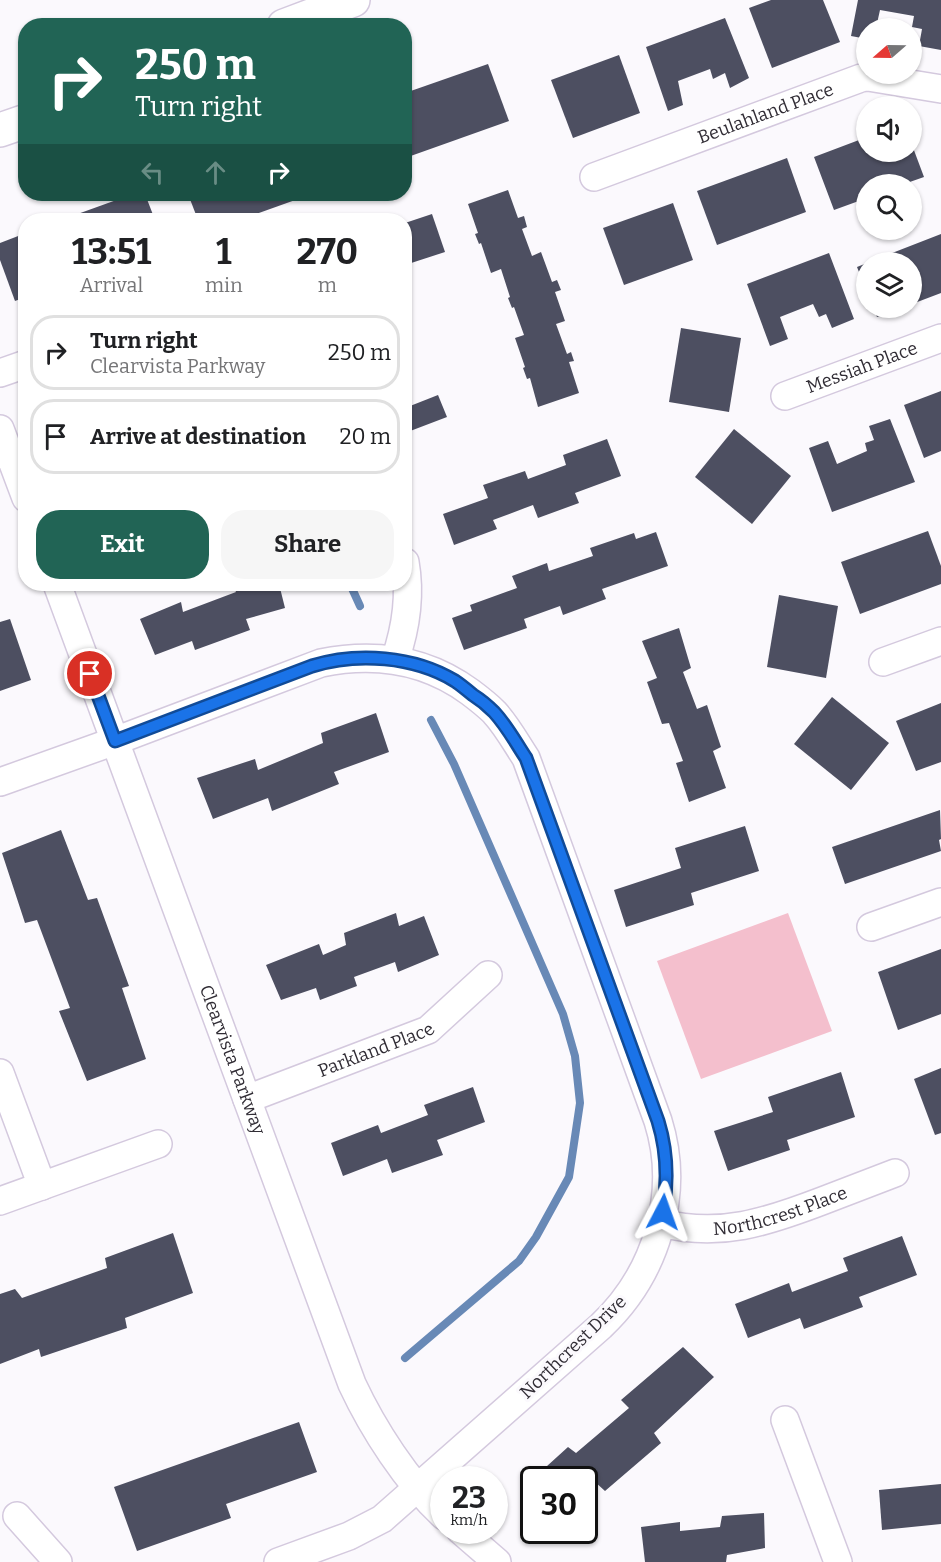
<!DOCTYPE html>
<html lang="en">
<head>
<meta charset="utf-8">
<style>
	:root { --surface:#fff; --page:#f6f6f6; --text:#202124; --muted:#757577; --line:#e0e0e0; --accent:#216455 }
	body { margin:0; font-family:Bitter,serif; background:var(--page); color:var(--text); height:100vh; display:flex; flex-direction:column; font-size:22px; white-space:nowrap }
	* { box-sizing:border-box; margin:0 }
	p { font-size:20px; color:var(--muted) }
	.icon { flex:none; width:33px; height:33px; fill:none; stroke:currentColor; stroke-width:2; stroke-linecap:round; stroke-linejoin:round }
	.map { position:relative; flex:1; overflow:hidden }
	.side { position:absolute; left:18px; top:213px; width:394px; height:378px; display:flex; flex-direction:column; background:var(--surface); border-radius:24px; box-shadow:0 2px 4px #0004 }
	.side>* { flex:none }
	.top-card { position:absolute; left:18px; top:18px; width:394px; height:183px; border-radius:24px; box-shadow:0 2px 4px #0004; background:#216455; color:#fff; overflow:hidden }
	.needle { width:39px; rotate:250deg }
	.controls { position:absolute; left:856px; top:18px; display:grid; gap:12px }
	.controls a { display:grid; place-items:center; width:66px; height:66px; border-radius:50%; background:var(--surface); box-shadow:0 2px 4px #0004; font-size:30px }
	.speed { position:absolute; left:430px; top:1466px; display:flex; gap:12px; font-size:30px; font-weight:700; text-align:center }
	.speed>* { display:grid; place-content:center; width:78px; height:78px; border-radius:50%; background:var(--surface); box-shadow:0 2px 4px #0004; line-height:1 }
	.speed small { font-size:15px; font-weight:400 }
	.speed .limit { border:3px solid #111; border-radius:9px; background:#fff; color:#111 }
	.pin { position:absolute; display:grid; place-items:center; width:51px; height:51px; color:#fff; margin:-26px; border:3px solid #fff; border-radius:50%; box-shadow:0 2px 6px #0007 }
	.me { position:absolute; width:66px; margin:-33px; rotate:4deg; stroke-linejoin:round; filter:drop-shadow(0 0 4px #0008) }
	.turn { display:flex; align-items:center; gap:21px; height:126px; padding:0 18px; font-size:27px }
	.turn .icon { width:78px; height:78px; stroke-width:2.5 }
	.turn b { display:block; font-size:42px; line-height:51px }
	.lanes { display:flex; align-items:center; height:57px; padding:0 18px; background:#0003; justify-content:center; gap:30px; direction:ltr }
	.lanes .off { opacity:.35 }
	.eta { display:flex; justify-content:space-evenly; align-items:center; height:102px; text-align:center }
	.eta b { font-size:36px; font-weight:700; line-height:42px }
	.cta { display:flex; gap:12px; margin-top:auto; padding:12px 18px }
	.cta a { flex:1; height:69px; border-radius:24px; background:var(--accent); color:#fff; font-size:24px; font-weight:700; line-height:69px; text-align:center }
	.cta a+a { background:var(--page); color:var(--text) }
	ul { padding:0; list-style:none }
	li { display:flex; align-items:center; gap:18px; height:75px; margin:0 12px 9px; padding:0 6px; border:3px solid var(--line); border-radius:24px }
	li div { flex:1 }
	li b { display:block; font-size:22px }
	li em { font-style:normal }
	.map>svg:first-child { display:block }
</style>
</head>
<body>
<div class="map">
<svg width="941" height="1562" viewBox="0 0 941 1562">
	<rect width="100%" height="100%" fill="#fbf9fd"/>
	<path fill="#f4bfcd" d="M788,913L832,1031L701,1079L657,961Z"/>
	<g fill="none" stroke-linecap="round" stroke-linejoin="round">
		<g stroke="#6889b6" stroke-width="8">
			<path d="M350,584L360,606"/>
			<path d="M405,1358L519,1261L536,1237L569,1177L580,1103L575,1056L563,1014L454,764L431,720"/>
		</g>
	</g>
	<g fill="#4d4f61">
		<path d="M771,0H823L840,42L772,68L749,8Z"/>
		<path d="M858,0H941V50L919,46L922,29L912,27L914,16L880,10L876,28H867V39L851,36Z"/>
		<path d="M725,18L749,78L730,88L725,73L713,79L710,69L678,81L683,105L668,111L646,47Z"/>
		<path d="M619,55L640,113L573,138L551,80Z"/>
		<path d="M488,64L509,121L405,158V93Z"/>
		<path d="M867,137V152H912V145L924,177L904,184H867V198L834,210L814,157Z"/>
		<path d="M787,158L806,212L717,245L697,191Z"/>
		<path d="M508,190L518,218L524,216L527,227L522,229L532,256L541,252L552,282L557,280L561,290L555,292L565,321L556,324L567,354L571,352L574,361L569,362L579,393L538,407L530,378L527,379L523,368L525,367L515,338L524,335L514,307L512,308L508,298L510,297L501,269L491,273L481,243L479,244L475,234L478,233L468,204Z"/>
		<path d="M133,194H145L155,220H61Z"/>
		<path d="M188,194H312L239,220H198Z"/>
		<path d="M673,203L693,260L624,285L603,228Z"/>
		<path d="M432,214L445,252L405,265V223Z"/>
		<path d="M26,233V297L15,301L0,260V243Z"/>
		<path d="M941,234V293L912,304V262H869Z"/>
		<path d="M829,253L854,319L832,328L826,314L819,317L813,304L780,317L788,339L770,346L747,284Z"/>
		<path d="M867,263V292L857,267Z"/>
		<path d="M873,308H902L877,317Z"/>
		<path d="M681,328L741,338L729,412L669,402Z"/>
		<path d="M941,391V451L924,458L904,405Z"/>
		<path d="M438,395L447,417L405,433V408Z"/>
		<path d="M890,419L915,482L832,512L809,448L828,441L837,464L867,451L865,443L874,440L869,426Z"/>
		<path d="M734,429L791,476L752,524L695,477Z"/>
		<path d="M607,439L621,476L575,493L579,503L538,518L533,505L493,520L497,529L454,545L443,514L488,498L483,485L525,471L528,479L566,465L563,455Z"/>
		<path d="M928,531L941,566V584L860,614L841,562Z"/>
		<path d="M656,532L668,566L602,589L606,599L563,615L560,606L524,619L527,628L464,650L452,618L472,611L470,605L517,588L512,576L547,563L549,571L593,556L590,548L634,533L636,539Z"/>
		<path d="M232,584H279L285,608L246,619L250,630L195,650L192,641L155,655L140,619L181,602L183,612L236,592Z"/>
		<path d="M779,595L838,606L826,678L767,667Z"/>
		<path d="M10,619L31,680L0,691V622Z"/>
		<path d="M679,628L691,668L683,672L697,709L707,705L721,747L713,751L726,788L689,802L676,763L683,761L669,723L662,724L647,682L657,678L642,641Z"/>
		<path d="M832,697L889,743L851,790L794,744Z"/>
		<path d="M941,703V762L916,771L896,721Z"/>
		<path d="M376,713L389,752L334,772L339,784L272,811L268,798L213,819L197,778L255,759L258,770L323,743L321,733Z"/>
		<path d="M940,810L941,839L939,840L941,851L845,884L832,847Z"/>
		<path d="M745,826L759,871L691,893L694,905L626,927L614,890L681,868L675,848Z"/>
		<path d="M61,830L88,900L97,898L129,986L122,988L146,1059L87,1081L59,1011L70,1008L37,920L25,923L2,853Z"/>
		<path d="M396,913L399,926L424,916L439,955L398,972L395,962L354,977L357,986L320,1000L316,988L281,1000L266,965L319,944L323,955L346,945L344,933Z"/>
		<path d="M941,949V1014L898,1030L878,972Z"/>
		<path d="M941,1068V1133L935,1135L914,1079Z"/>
		<path d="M841,1072L855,1117L787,1140L790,1150L728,1171L714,1131L773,1112L768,1097Z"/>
		<path d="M473,1087L485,1122L437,1140L443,1155L392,1173L387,1159L343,1176L331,1143L378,1125L381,1133L428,1115L424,1105Z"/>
		<path d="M173,1233L193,1293L125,1318L127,1328L41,1357L39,1349L0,1364V1294L15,1289L22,1298L107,1268L105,1258Z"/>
		<path d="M902,1236L917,1275L859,1297L863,1307L804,1329L800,1318L748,1338L735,1304L789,1283L792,1292L848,1271L843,1258Z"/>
		<path d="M683,1347L714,1377L654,1433L661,1443L605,1491L594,1481L585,1489V1479H534V1496L525,1486L568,1447L576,1453L629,1408L621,1400Z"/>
		<path d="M299,1422L317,1472L226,1504L231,1518L137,1551L114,1487Z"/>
		<path d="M941,1484V1524L882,1530L879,1490Z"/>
		<path d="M764,1513L765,1548L727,1555L726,1562H645L641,1527L680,1522V1531L720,1527L722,1516Z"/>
	</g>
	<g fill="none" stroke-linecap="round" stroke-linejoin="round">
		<defs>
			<g id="minor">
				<path id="s1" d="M594,177L861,78L868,77L941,89"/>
				<path d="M0,373L26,364"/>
				<path id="s2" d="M785,396L941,338"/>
				<path d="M0,429L26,498"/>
				<path id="s3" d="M57,584L352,1384C373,1429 407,1482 444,1516"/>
				<path d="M395,660C406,628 411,596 405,562"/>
				<path d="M883,662L941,641"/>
				<path d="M0,782L115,741L321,663C375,652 425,659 470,692C478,698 487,705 494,712C507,726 516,743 526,758L658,1121C681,1194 656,1274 601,1326L382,1519L349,1536L278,1562"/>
				<path d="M871,927L941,902"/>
				<path d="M0,1073L42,1186"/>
				<path id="s4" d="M247,1099L428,1030L488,975"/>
				<path d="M0,1201L158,1144"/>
				<path id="s5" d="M661,1223C720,1238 767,1222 822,1201C846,1192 871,1182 895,1173"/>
				<path d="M785,1420L838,1562"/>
				<path d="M17,1516L58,1562"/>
				<path d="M460,1530L497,1562"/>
			</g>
			<g id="tertiary">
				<path d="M284,26L353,0"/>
				<path d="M0,130L26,121"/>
			</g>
		</defs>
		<use href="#minor" stroke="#d4c9de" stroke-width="30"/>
		<use href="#tertiary" stroke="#d4c9de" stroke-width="36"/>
		<use href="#minor" stroke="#fff" stroke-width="27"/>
		<use href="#tertiary" stroke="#fff" stroke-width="33"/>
	</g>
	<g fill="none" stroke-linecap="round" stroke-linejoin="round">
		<defs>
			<path id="route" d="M90,674L115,741L312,666C357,652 414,656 455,681C461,685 467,690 473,695C481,700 488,706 494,712C507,726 516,743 526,758L658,1121C667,1150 668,1182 663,1212"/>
		</defs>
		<use href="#route" stroke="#114b97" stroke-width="15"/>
		<use href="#route" stroke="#1a73e8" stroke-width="10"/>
	</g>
	<g text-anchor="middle" stroke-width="6" stroke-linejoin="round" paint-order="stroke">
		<g font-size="18" fill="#312d35" stroke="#fbf9fd">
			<text dy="6" stroke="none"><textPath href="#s1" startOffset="183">Beulahland Place</textPath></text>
			<text dy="6" stroke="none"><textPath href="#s2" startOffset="82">Messiah Place</textPath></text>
			<text dy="6" stroke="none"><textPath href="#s4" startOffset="138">Parkland Place</textPath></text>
			<text dy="6" stroke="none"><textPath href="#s3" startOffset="507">Clearvista Parkway</textPath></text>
			<text dy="6" stroke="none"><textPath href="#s5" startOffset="122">Northcrest Place</textPath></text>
			<text transform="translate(573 1347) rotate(-44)" y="6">Northcrest Drive</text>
		</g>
	</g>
</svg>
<div class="controls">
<a><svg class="needle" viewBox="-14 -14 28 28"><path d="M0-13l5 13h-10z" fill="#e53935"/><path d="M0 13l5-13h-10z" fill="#757577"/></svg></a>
<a><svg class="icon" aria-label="sound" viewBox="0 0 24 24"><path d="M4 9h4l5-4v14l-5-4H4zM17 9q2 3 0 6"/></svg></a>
<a><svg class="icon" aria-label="search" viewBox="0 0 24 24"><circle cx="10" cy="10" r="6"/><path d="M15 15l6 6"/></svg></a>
<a><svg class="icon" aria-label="layers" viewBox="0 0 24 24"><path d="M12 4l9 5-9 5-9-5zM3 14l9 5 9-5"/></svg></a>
</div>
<div class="speed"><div>23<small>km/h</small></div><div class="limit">30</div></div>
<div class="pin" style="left:90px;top:674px;background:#d93025"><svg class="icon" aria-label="arrive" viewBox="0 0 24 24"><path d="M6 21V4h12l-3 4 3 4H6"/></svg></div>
<svg class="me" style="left:663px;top:1212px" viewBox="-20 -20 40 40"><path d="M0-17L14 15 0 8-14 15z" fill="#1a73e8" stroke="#fff" stroke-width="4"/></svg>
<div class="top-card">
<div class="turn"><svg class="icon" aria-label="right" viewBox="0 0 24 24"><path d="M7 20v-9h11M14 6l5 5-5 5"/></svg><div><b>250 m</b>Turn right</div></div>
<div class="lanes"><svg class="icon off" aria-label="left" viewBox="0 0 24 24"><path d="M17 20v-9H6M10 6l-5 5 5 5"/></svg><svg class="icon off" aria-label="ahead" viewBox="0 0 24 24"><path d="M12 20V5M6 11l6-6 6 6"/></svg><svg class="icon" aria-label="right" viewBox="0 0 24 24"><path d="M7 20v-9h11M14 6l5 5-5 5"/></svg></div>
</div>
<section class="side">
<div class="eta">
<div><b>13:51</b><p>Arrival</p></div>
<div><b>1</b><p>min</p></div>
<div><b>270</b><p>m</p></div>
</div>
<ul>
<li><svg class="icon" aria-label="right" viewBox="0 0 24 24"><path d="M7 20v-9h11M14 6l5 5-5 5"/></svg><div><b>Turn right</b><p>Clearvista Parkway</p></div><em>250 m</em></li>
<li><svg class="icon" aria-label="arrive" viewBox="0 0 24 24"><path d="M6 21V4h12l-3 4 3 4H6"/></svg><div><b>Arrive at destination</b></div><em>20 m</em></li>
</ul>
<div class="cta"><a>Exit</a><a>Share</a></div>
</section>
</div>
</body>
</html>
